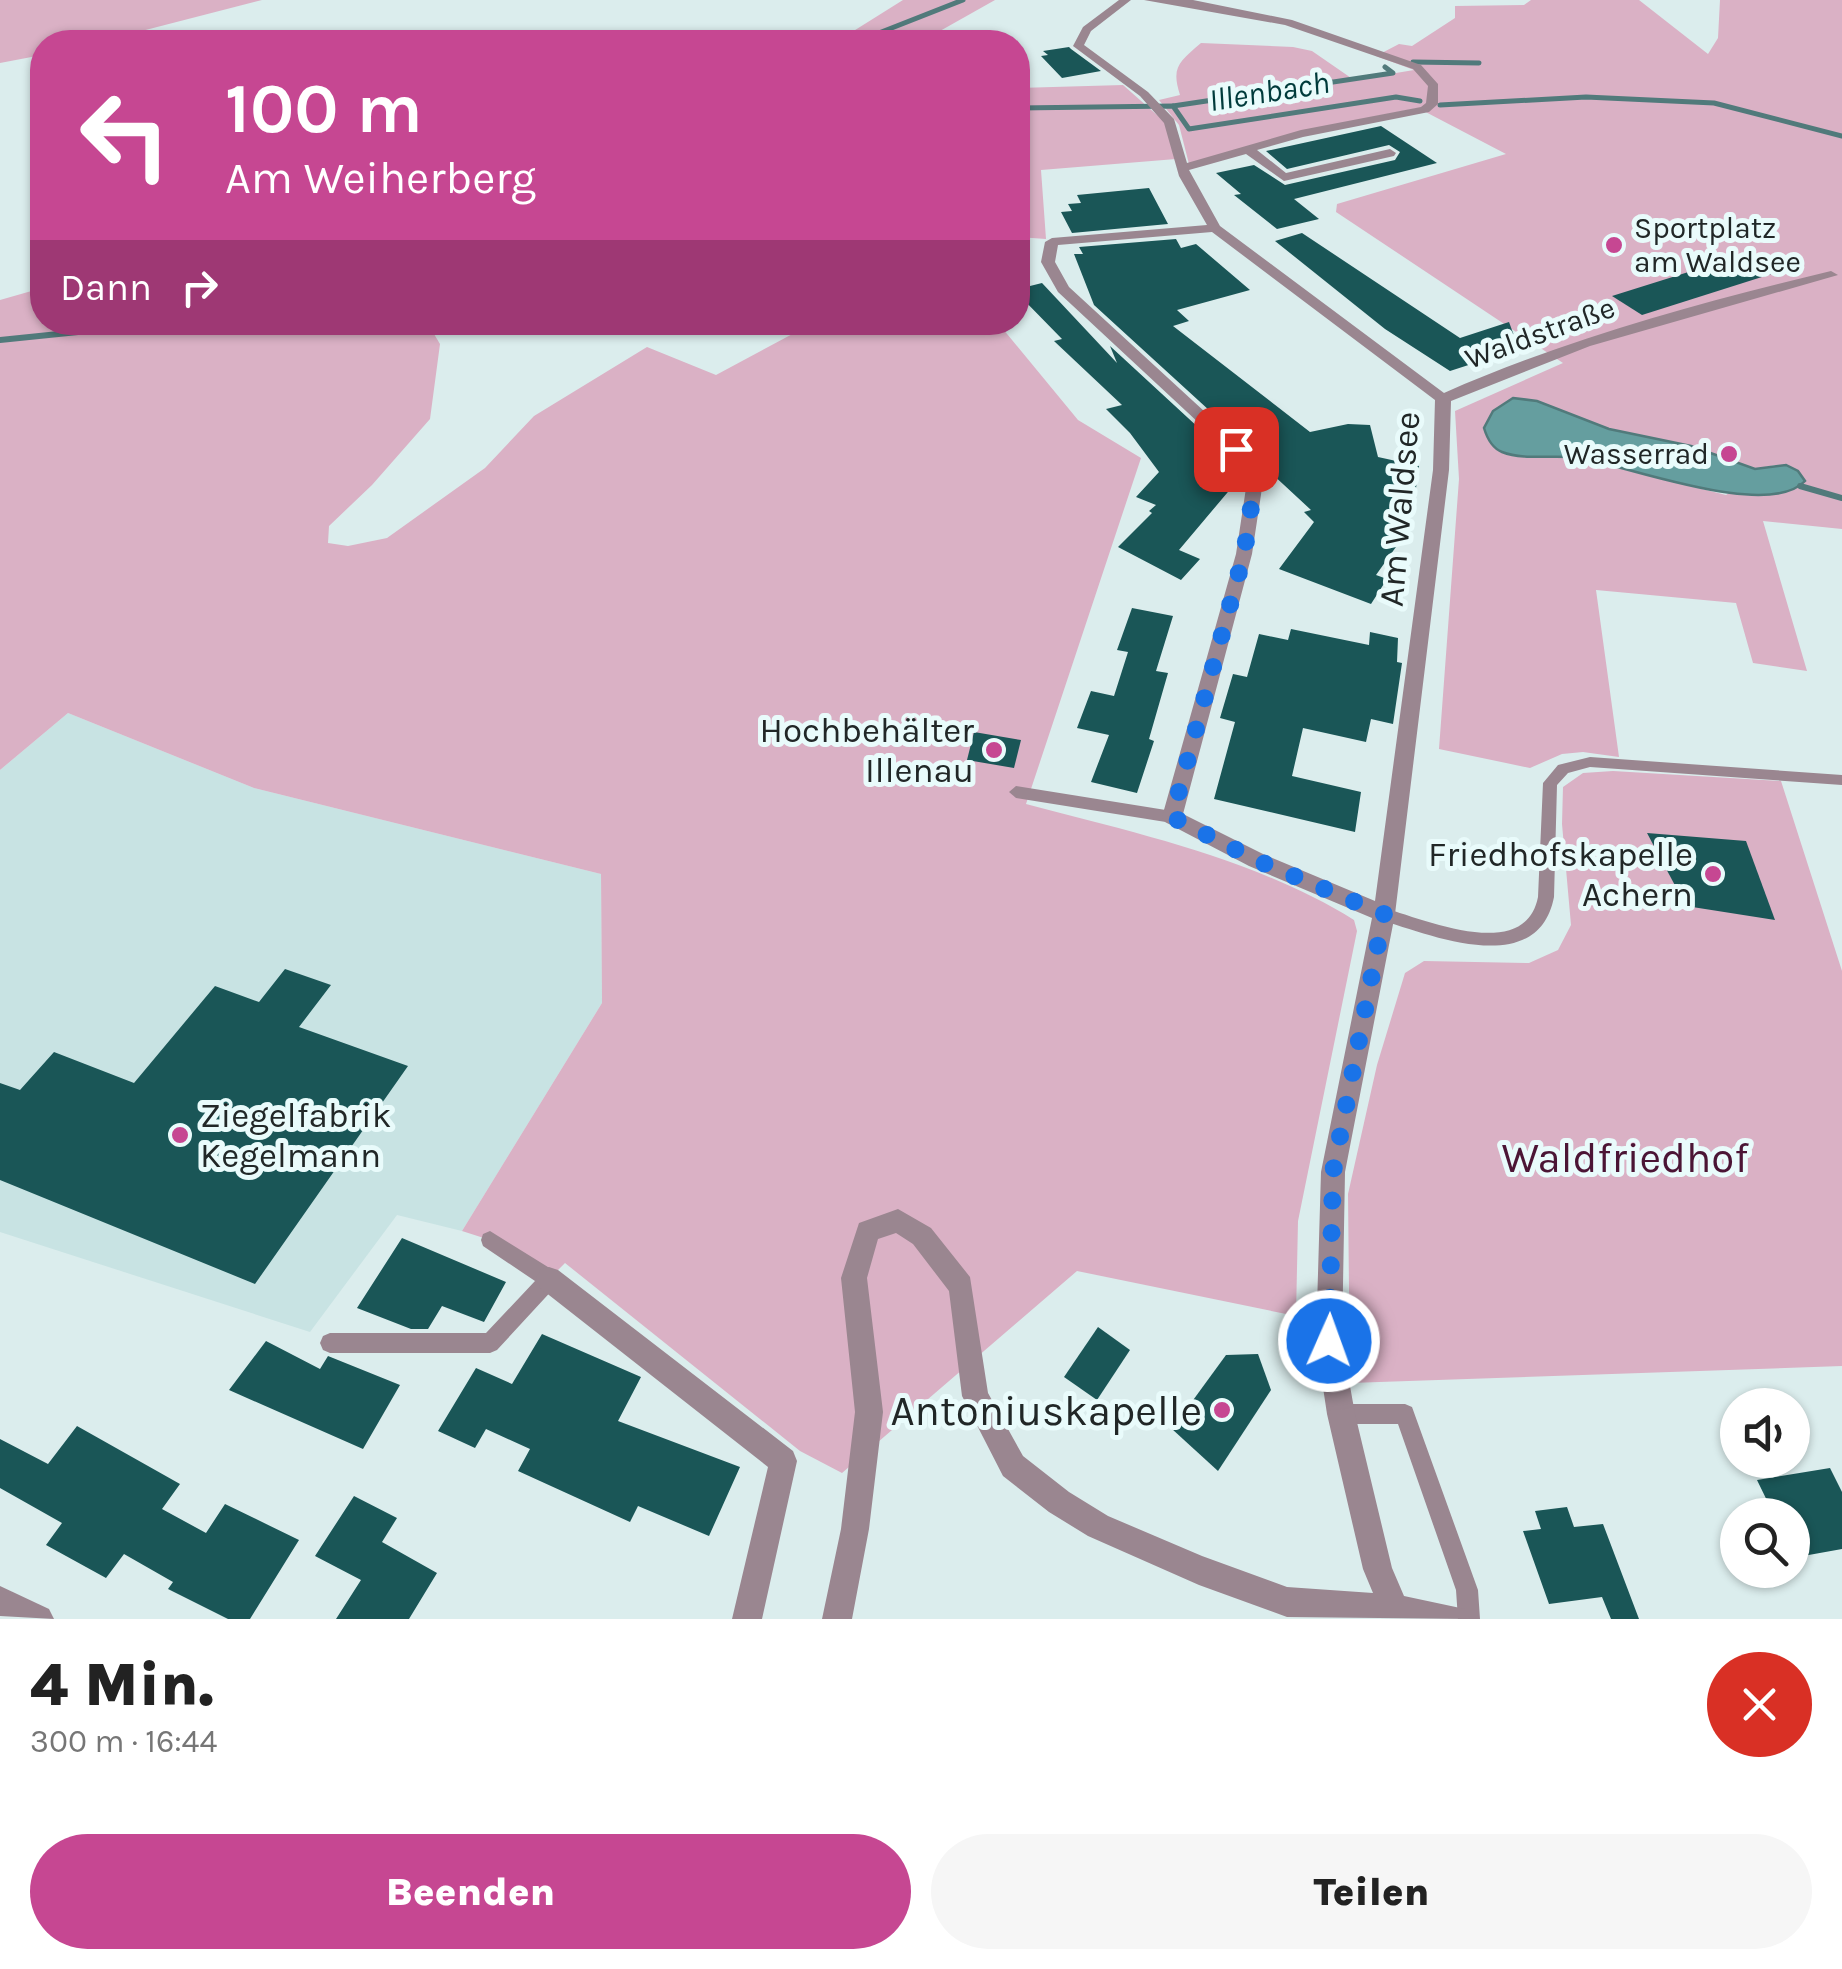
<!DOCTYPE html>
<html lang="de">
<head>
<meta charset="utf-8">
<style>
	:root { --surface:#fff; --page:#f6f6f6; --text:#222; --muted:#767676; --accent:#c64792 }
	body { margin:0; font-family:Karla,sans-serif; background:var(--page); color:var(--text); height:100vh; display:flex; flex-direction:column; font-size:38px; white-space:nowrap }
	* { box-sizing:border-box; margin:0 }
	p { font-size:32px; color:var(--muted) }
	.icon { flex:none; width:55px; height:55px; fill:none; stroke:currentColor; stroke-width:2; stroke-linecap:round; stroke-linejoin:round }
	.map { position:relative; height:1619px; overflow:hidden }
	.sheet { display:flex; flex-direction:column; background:var(--surface); flex:1 }
	.sheet>* { flex:none }
	.hud { position:absolute; left:30px; top:30px; width:1000px; height:305px; border-radius:40px; box-shadow:0 2px 8px #0004; background:#c64792; color:#fff; overflow:hidden }
	.controls { position:absolute; left:1720px; top:1388px; display:grid; gap:20px }
	.controls a { display:grid; place-items:center; width:90px; height:90px; border-radius:50%; background:var(--surface); box-shadow:0 2px 8px #0004; font-size:50px }
	.pin { position:absolute; display:grid; place-items:center; width:85px; height:85px; color:#fff; margin:-42px; border-radius:20px; box-shadow:0 5px 15px #0006 }
	.me { position:absolute; width:110px; margin:-55px; rotate:2deg; stroke-linejoin:round; filter:drop-shadow(0 0 8px #0008) }
	.turn { display:flex; align-items:center; gap:35px; height:210px; padding:0 30px; font-size:45px }
	.turn .icon { width:130px; height:130px; stroke-width:2.5 }
	.turn b { display:block; font-size:70px; line-height:85px }
	.then { display:flex; align-items:center; height:95px; padding:0 30px; background:#0003; gap:20px; font-size:38px }
	.round { display:grid; place-items:center; flex:none; width:105px; height:105px; border-radius:52px; background:var(--page) }
	.overview { display:flex; align-items:center; justify-content:space-between; height:170px; padding:0 30px }
	h1 { font-size:60px; font-weight:800; line-height:75px }
	.action { display:flex; gap:20px; margin-top:auto; padding:20px 30px }
	.action a { flex:1; height:115px; border-radius:60px; background:var(--accent); color:#fff; font-size:40px; font-weight:800; line-height:115px; text-align:center }
	.action a+a { background:var(--page); color:var(--text) }
	.map>svg:first-child { display:block }
</style>
</head>
<body>
<div class="map">
<svg width="1842" height="1619" viewBox="0 0 1842 1619">
	<rect width="100%" height="100%" fill="#dbeded"/>
	<path fill="#c8e3e3" d="M68,713L254,788L601,874L602,1003L462,1231L397,1215L310,1332L0,1232V770Z"/>
	<g fill="#dab1c5" fill-rule="evenodd">
		<path d="M0,0H262L99,42H42V55L0,63Z"/>
		<path d="M903,0H995L924,40L928,42H836Z"/>
		<path d="M1531,0H1639L1708,54L1718,38L1720,0H1842V529L1763,521L1807,671L1753,663L1736,603L1596,590L1619,757L1583,752L1562,754L1530,768L1439,749L1459,479L1455,411L1563,363L1336,212L1337,204L1506,154L1418,108L1297,132L1189,164L1179,125L1159,100L1180,95C1171,67 1179,62 1201,43L1293,47L1312,51L1354,80L1414,70L1376,56L1399,44L1412,46L1455,18V6L1524,5ZM1513,398L1537,401L1609,429L1691,446L1755,469L1776,465L1726,495L1578,458L1504,453L1493,411Z"/>
		<path d="M1123,85L1166,123L1176,159L1041,170L1046,239L1018,237V88Z"/>
		<path d="M42,288V322L428,324L440,344L430,419L372,485L329,526L328,543L348,546L387,538L485,468L534,416L647,347L716,375L813,323H998L1078,420L1141,458L1026,804C1136,833 1256,859 1354,920L1357,931L1298,1221L1296,1316L1077,1271L842,1473L800,1451L565,1263L549,1279L490,1240L462,1231L602,1003L601,874L254,788L68,713L0,770V300Z"/>
		<path d="M1613,771L1781,781L1842,971V1366L1350,1383L1348,1194L1377,1065L1405,973L1424,961L1529,963L1558,950L1571,925L1562,824L1563,787L1583,773Z"/>
	</g>
	<path fill="#659e9f" stroke="#517a7b" stroke-width="2.5" d="M1513,398L1537,401L1609,429L1691,446L1755,469L1786,465L1798,471L1805,481C1768,520 1628,466 1580,458C1556,454 1525,461 1502,452C1492,448 1487,438 1484,428L1493,411Z"/>
	<g fill="none" stroke-linecap="round" stroke-linejoin="round">
		<g stroke="#517a7b" stroke-width="5">
			<path d="M856,42L963,0"/>
			<path d="M1413,62L1479,63"/>
			<path d="M1440,105L1586,97L1714,103L1842,136"/>
			<path d="M1173,106L1393,73L1385,67"/>
			<path d="M1018,108L1173,106L1189,129L1396,97L1420,101"/>
		</g>
		<g stroke="#517a7b" stroke-width="6">
			<path d="M0,340L78,332L101,322"/>
			<path d="M1800,486L1842,498"/>
		</g>
	</g>
	<g fill="#1a5657">
		<path d="M1069,47L1071,49L1101,71L1062,78L1041,56L1048,55L1043,51Z"/>
		<path d="M1381,126L1437,163L1294,199L1319,219L1277,229L1234,195L1241,194L1216,173L1254,165L1285,185L1395,160L1400,152L1389,145L1287,169L1266,151Z"/>
		<path d="M1149,188L1168,224L1072,233L1061,212L1072,211L1068,204L1081,203L1077,195Z"/>
		<path d="M1302,233L1460,338L1509,322L1516,341L1476,355L1484,360L1450,371L1385,329L1275,241Z"/>
		<path d="M1176,239L1181,248L1196,244L1250,290L1177,310L1189,321L1173,326L1310,432L1348,424L1370,425L1378,457L1419,466L1414,503L1398,526L1408,530L1376,575L1387,579L1371,604L1279,569L1314,522L1304,512L1311,510L1256,459L1254,462L1245,443L1094,305L1074,254H1083L1079,247Z"/>
		<path d="M1749,253L1781,271L1642,315L1612,296Z"/>
		<path d="M1042,283L1117,363L1110,346L1226,453L1238,480L1179,550L1200,559L1181,580L1118,547L1152,513L1149,511L1156,505L1136,497L1159,472L1130,433L1106,409L1122,405L1054,341L1062,339L1018,294V289Z"/>
		<path d="M1132,608L1173,616L1156,671L1168,673L1149,739L1154,741L1137,793L1091,782L1109,735L1077,728L1091,691L1114,696L1128,652L1117,650Z"/>
		<path d="M1291,629L1369,645L1370,632L1398,638L1397,662L1402,663L1393,724L1371,719L1366,742L1303,728L1292,776L1361,792L1355,832L1214,799L1235,722L1220,718L1233,674L1247,677L1259,634L1288,640Z"/>
		<path d="M974,732L1021,740L1014,768L967,760Z"/>
		<path d="M1647,833L1746,841L1775,920L1686,906Z"/>
		<path d="M285,969L331,985L299,1027L408,1066L255,1284L0,1180V1083L20,1090L54,1052L134,1083L215,986L259,1002Z"/>
		<path d="M402,1238L506,1282L484,1322L442,1306L428,1329H411L357,1308Z"/>
		<path d="M1098,1327L1130,1350L1097,1400L1064,1377Z"/>
		<path d="M542,1334L641,1377L618,1421L740,1467L709,1536L638,1506L630,1522L518,1471L530,1449L486,1429L475,1448L438,1431L476,1368L512,1384Z"/>
		<path d="M266,1341L320,1369L328,1356L400,1385L363,1449L229,1390Z"/>
		<path d="M1258,1354L1271,1390L1218,1471L1172,1429L1226,1355Z"/>
		<path d="M77,1426L180,1484L162,1509L206,1533L225,1504L299,1540L250,1619H228L168,1589L173,1582L124,1554L106,1578L46,1545L62,1523L0,1488V1439L48,1464Z"/>
		<path d="M1830,1468L1842,1492V1549L1792,1558V1515H1774L1757,1480Z"/>
		<path d="M354,1496L397,1518L382,1542L437,1573L409,1619H336L361,1580L315,1556Z"/>
		<path d="M1567,1507L1574,1527L1603,1524L1639,1619H1611L1602,1597L1549,1604L1523,1531L1541,1529L1535,1511Z"/>
	</g>
	<g fill="none" stroke-linecap="round" stroke-linejoin="round">
		<g fill="#9a8690" fill-rule="evenodd">
			<path d="M1590,757L1842,775V785L1590,767L1568,773L1557,785L1554,897C1538,980 1430,935 1378,919L1376,914L1378,909L1384,908C1426,920 1525,963 1538,897L1543,783L1558,765Z"/>
			<path d="M1016,786L1172,811L1177,813L1180,817L1177,821L1172,823L1016,798L1009,792Z"/>
			<path d="M490,1231L556,1272L559,1279L556,1286L497,1350L490,1353H330L323,1350L320,1343L323,1336L330,1333H486L535,1281L483,1246L481,1240L483,1234Z"/>
			<path d="M1341,1404H1405L1412,1407L1478,1590L1480,1619H1458L1456,1590L1398,1424H1341L1334,1421L1331,1414L1334,1407Z"/>
		</g>
		<g fill="#9a8690" fill-rule="evenodd">
			<path d="M1119,0H1131L1091,31L1084,45L1148,92L1174,119L1187,163L1301,130L1421,107L1426,103L1428,86L1413,69L1285,25L1144,0H1193L1292,20L1421,65L1438,84V104L1429,112L1303,137L1257,150L1286,173L1390,149L1396,153L1394,156L1284,181L1246,154L1189,170L1220,226L1444,393C1569,338 1699,303 1831,271L1838,275L1590,346L1451,401L1449,470L1395,914L1345,1172L1342,1341L1355,1414L1392,1568L1404,1596L1465,1609L1470,1619L1287,1617L1199,1585L1088,1536L1049,1512L1003,1476L962,1396L949,1291L913,1244L896,1233L878,1239L867,1278L883,1412L869,1529L852,1619H822L841,1529L855,1412L841,1278L859,1223L898,1209L931,1228L970,1277L988,1393L1023,1456L1069,1492L1108,1516L1202,1556L1287,1587L1373,1593L1363,1569L1327,1414L1316,1341L1321,1172L1372,918L1249,866L1165,822L1162,817L1236,554L1246,488L1229,451L1058,292L1041,262L1045,242L1052,238L1207,225L1179,176L1164,123L1140,96L1073,46L1083,27ZM1212,232L1435,400L1433,470L1375,901L1263,854L1183,814L1252,554L1262,488L1242,446L1069,287L1055,262L1058,245Z"/>
			<path d="M549,1267L558,1270L793,1451L797,1461L762,1619H732L768,1467L540,1288L536,1279L540,1270Z"/>
			<path d="M0,1586L49,1609L54,1619L0,1616Z"/>
		</g>
	</g>
	<g fill="none" stroke-linecap="round" stroke-linejoin="round">
		<path stroke="#1a73e8" stroke-width="18" stroke-dasharray="0 32.4" d="M1236,449L1254,488L1244,554L1172,817L1256,860L1384,914L1333,1172L1329,1341"/>
	</g>
	<g fill="#c64792" stroke="#e9fbfb" stroke-width="4">
		<circle cx="1614" cy="245" r="10"/>
		<circle cx="1729" cy="454" r="10"/>
		<circle cx="994" cy="750" r="10"/>
		<circle cx="1713" cy="874" r="10"/>
		<circle cx="180" cy="1135" r="10"/>
		<circle cx="1222" cy="1410" r="10"/>
	</g>
	<g text-anchor="middle" stroke-width="10" stroke-linejoin="round" paint-order="stroke">
		<g font-size="30" fill="#212727" stroke="#e9fbfb" text-anchor="start">
			<text x="1634" y="238">Sportplatz<tspan x="1634" dy="34">am Waldsee</tspan></text>
			<text x="1709" y="464" text-anchor="end">Wasserrad</text>
		</g>
		<g font-size="30" fill="#212727" stroke="#e9fbfb">
			<text transform="translate(1540 333) rotate(-20)" y="10">Waldstraße</text>
		</g>
		<g font-size="32" font-style="italic" fill="#003b3b" stroke="#e9fbfb">
			<text transform="translate(1269 91) rotate(-9)" y="11">Illenbach</text>
		</g>
		<g font-size="35" fill="#212727" stroke="#e9fbfb">
			<text transform="translate(1399 509) rotate(-85)" y="12">Am Waldsee</text>
		</g>
		<g font-size="35" fill="#212727" stroke="#e9fbfb" text-anchor="end">
			<text x="974" y="742">Hochbehälter<tspan x="974" dy="40">Illenau</tspan></text>
			<text x="1693" y="866">Friedhofskapelle<tspan x="1693" dy="40">Achern</tspan></text>
			<text x="200" y="1127" text-anchor="start">Ziegelfabrik<tspan x="200" dy="40">Kegelmann</tspan></text>
		</g>
		<g font-size="42" fill="#4b1535" stroke="#e9fbfb">
			<text x="1625" y="1172">Waldfriedhof</text>
		</g>
		<g font-size="42" fill="#212727" stroke="#e9fbfb" text-anchor="end">
			<text x="1202" y="1425">Antoniuskapelle</text>
		</g>
	</g>
</svg>
<div class="controls">
<a><svg class="icon" aria-label="sound" viewBox="0 0 24 24"><path d="M4 9h4l5-4v14l-5-4H4zM17 9q2 3 0 6"/></svg></a>
<a><svg class="icon" aria-label="search" viewBox="0 0 24 24"><circle cx="10" cy="10" r="6"/><path d="M15 15l6 6"/></svg></a>
</div>
<div class="pin" style="left:1236px;top:449px;background:#d93025"><svg class="icon" aria-label="arrive" viewBox="0 0 24 24"><path d="M6 21V4h12l-3 4 3 4H6"/></svg></div>
<svg class="me" style="left:1329px;top:1341px" viewBox="-20 -20 40 40"><circle r="17" fill="#1a73e8" stroke="#fff" stroke-width="3"/><path d="M0-11L8 9 0 5-8 9z" fill="#fff"/></svg>
<div class="hud">
<div class="turn"><svg class="icon" aria-label="left" viewBox="0 0 24 24"><path d="M17 20v-9H6M10 6l-5 5 5 5"/></svg><div><b>100 m</b>Am Weiherberg</div></div>
<div class="then">Dann<svg class="icon" aria-label="right" viewBox="0 0 24 24"><path d="M7 20v-9h11M14 6l5 5-5 5"/></svg></div>
</div>
</div>
<section class="sheet">
<div class="overview"><div><h1>4 Min.</h1><p>300 m · 16:44</p></div><a class="round" style="background:#d93025;color:#fff"><svg class="icon" aria-label="close" viewBox="0 0 24 24"><path d="M6 6l12 12M18 6L6 18"/></svg></a></div>
<div class="action"><a>Beenden</a><a>Teilen</a></div>
</section>
</body>
</html>
